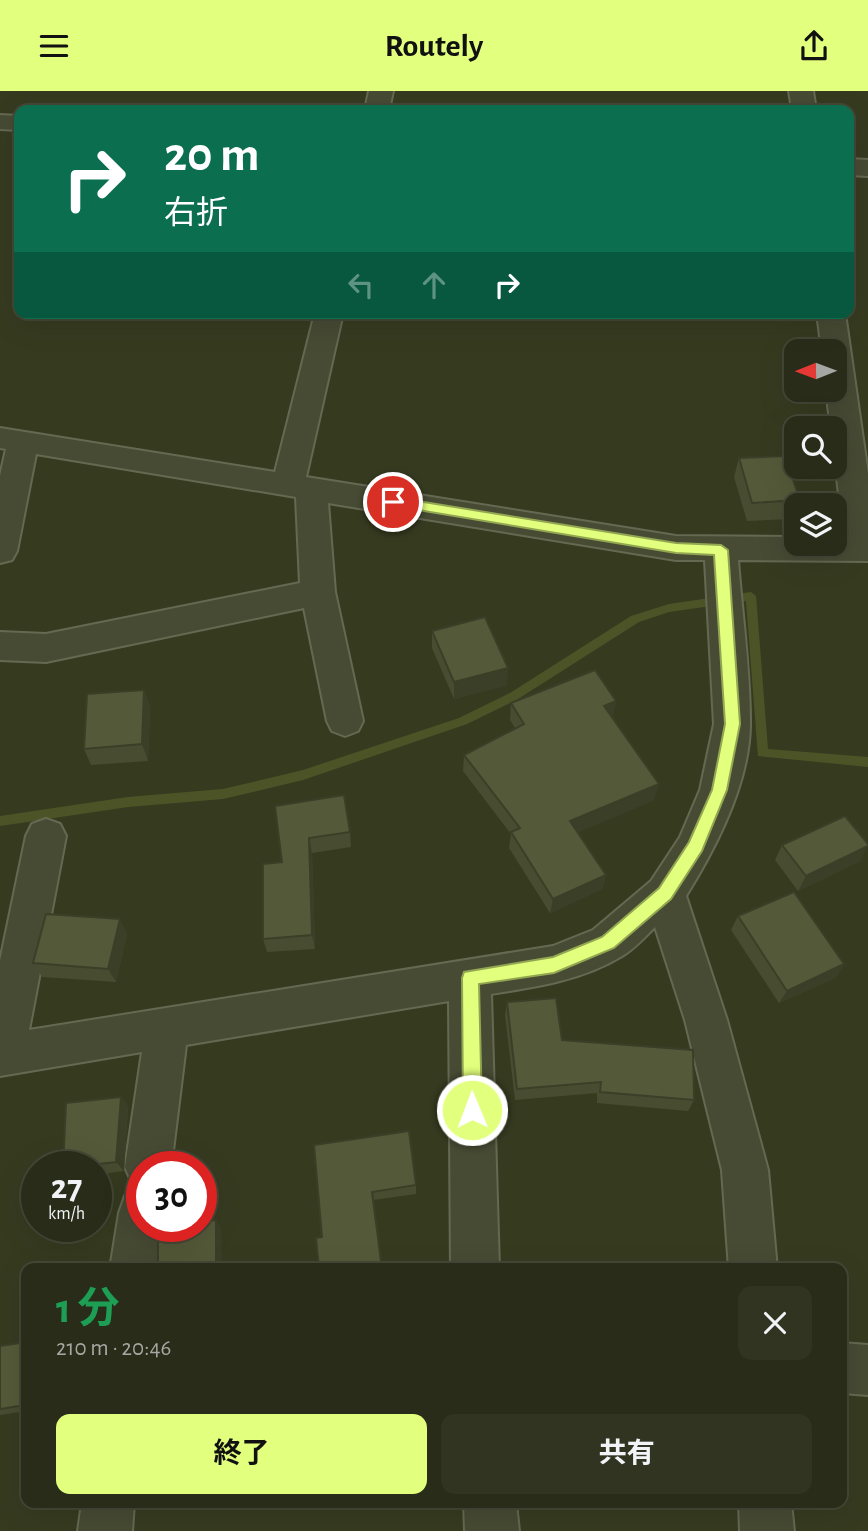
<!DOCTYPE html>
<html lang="ja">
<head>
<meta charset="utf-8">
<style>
	:root { --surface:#282c18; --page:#303421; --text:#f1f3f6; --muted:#a5a7a2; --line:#444837; --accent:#e2ff7d }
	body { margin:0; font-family:"Alegreya Sans","Noto Sans JP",sans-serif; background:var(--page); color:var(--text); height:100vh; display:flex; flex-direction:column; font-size:26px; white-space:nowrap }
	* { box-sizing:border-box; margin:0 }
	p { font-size:23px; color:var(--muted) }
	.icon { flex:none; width:38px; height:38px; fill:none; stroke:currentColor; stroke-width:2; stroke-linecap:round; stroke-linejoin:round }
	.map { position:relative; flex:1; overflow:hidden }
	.side { position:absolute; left:21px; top:1172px; width:826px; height:245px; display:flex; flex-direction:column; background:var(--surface); border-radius:14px; box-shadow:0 7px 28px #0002,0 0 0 2px var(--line) }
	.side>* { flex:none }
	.banner { position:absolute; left:14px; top:14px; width:840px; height:214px; border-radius:14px; box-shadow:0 7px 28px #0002,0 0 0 2px var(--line); background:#0b6e4f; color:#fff; overflow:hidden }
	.needle { width:46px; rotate:269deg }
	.tools { position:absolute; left:784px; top:248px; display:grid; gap:14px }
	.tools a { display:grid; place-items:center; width:63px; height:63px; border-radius:14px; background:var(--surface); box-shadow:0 7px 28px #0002,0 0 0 2px var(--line); font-size:35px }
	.speed { position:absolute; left:21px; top:1060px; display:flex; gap:14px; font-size:35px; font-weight:700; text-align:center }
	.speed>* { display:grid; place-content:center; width:91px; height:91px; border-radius:50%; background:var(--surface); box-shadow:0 7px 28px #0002,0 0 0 2px var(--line); line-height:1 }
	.speed small { font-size:18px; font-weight:400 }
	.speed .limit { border:10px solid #d22; background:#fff; color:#111 }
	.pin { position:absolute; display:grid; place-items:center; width:60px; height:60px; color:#fff; margin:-30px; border:4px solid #fff; border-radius:50%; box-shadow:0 2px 7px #0007 }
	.me { position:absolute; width:77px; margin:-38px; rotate:359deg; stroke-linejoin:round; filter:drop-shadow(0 0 5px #0008) }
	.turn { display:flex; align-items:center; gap:24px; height:147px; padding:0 35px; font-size:32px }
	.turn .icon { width:91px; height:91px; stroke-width:2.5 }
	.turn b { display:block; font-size:49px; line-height:60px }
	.lanes { display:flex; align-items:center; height:66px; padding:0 35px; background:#0003; justify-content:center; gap:35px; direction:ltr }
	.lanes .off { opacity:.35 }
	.round { display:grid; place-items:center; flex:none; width:74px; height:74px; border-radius:14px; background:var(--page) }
	.headline { display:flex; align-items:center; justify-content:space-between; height:119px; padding:0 35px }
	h1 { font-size:42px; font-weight:700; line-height:52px; color:#1e9e55 }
	.cta { display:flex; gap:14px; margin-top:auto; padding:14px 35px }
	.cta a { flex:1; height:80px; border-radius:14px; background:var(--accent); color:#111; font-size:28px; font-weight:700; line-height:80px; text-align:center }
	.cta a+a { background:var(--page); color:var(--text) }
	header { display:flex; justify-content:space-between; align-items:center; height:91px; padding:0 35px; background:var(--accent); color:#111; font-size:32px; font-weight:700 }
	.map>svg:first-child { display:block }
</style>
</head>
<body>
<header><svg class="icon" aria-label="menu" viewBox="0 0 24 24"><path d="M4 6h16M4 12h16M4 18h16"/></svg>Routely<svg class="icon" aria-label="share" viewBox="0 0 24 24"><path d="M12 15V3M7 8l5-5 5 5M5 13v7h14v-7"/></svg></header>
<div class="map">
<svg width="868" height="1440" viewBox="0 0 868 1440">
	<rect width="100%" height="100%" fill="#363b20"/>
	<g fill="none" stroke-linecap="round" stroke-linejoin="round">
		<path fill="#4c5427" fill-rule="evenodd" d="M751,501L756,505L768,658L868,666V676L758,665L746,510L669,521L639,531L518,608L467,633L303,689L223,708L128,716L0,735V725L128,706L223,698L303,679L459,627L510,602L631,525L669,513Z"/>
		<defs>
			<g id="minor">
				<path d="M369,0H393L389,19H365Z"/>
				<path d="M789,0H813L816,19H792Z"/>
				<path d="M0,24L19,25V39L0,38Z"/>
				<path d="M849,68L868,69V85L849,84Z"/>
				<path d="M315,222H343L306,386L676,445L796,446V453H835V446H844L835,370V338H831L826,299H835V261H822L817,222H845L868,383V470L738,469C742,523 750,577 750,630C751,689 716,757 686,805L727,929L768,1079L777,1178H729L722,1079L685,929L655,836C645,846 634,858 622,865C583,889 536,896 491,903L499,1178H451L449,910L186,954L171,1076H142V1096L132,1092L125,1076L142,961L0,985V870L26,745L32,733L46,728L60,733L66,745L29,939L553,855L593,839L651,790L680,746L700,699L714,633L705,469H676L328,412L335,501L363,630L358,640L345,645L332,640L327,630L304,517L46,571L0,569V541L46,543L300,492L296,406L36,363L17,460L12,469L0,472V385L6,358L0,357V337L275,381Z"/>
				<path d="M142,1099V1136H164L158,1178H110L119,1122L125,1105Z"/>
				<path d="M842,1252L868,1254V1304L842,1302Z"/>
				<path d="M82,1412H134L132,1440H78Z"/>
				<path d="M464,1412H516L519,1440H465Z"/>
				<path d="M739,1412H791L794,1440H740Z"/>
			</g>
		</defs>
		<use href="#minor" stroke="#656952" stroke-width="4"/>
		<use href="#minor" fill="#474b34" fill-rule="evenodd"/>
	</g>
	<g fill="#484d31">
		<path d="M739,367L800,409L798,415H796V420L794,428L747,430L734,386Z"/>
		<path d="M432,540L507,594L454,608L432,557Z"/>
		<path d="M144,599L150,616L148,670L91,674L84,658Z"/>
		<path d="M616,610L612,627L654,709L578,741L606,784L602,798L550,822L509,757L511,743L463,680L464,664L515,637L510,629L511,612Z"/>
		<path d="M275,715L350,741L351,756L312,762L315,858L267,861L263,848L282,771Z"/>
		<path d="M782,754L860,770L798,800L775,769Z"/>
		<path d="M738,825L844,873L835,887L779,912L731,839Z"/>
		<path d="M127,842L116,891L42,886L33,872Z"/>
		<path d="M507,911L562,949L694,1009L688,1020L597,1012V1002L515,1009L505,924Z"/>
		<path d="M121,1006L128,1016L124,1080L96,1084V1076H63Z"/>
		<path d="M314,1054L416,1094V1103L373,1109L322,1146Z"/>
		<path d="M26,1251V1320L0,1324V1255Z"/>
	</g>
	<g fill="#3b3f28">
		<path d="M508,577L507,594L454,608V591Z"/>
		<path d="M144,599L150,616L148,670L142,653Z"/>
		<path d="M616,610L613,626L600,631L604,615Z"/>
		<path d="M659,693L654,709L568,746L570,730Z"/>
		<path d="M309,747L312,762L315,858L312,844Z"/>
		<path d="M868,755L860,770L798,800L806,785Z"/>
		<path d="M606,784L602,798L550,822L553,808Z"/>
		<path d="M120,828L127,842L116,891L108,878Z"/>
		<path d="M844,873L835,887L779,912L787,900Z"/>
		<path d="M121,1006L128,1016L124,1080L116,1071Z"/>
		<path d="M216,1129L221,1137L222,1178H216Z"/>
	</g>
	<g fill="#545a39" stroke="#3b3f28" stroke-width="2">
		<path d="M785,365L800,409L752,412L739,367Z"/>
		<path d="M485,526L508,577L454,591L432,540Z"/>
		<path d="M595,579L616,610L604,615L659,693L570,730L606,784L553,808L511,741L520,737L464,664L524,633L511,612Z"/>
		<path d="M144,599L142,653L84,658L87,603Z"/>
		<path d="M344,704L350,741L309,747L312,844L263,848V773L282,771L275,715Z"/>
		<path d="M845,725L868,753V755L806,785L782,754Z"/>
		<path d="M794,801L844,873L787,900L738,825Z"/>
		<path d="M46,823L120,828L108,878L33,872Z"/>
		<path d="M556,907L562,949L693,959L694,1009L600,1001L601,991L517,998L507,911Z"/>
		<path d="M121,1006L116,1071L73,1076H63L66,1012Z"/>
		<path d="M409,1040L416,1094L372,1101L382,1178H319L316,1147L322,1146L314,1054Z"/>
		<path d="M216,1129V1178H158V1136H201V1131Z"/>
		<path d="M26,1251V1314L0,1318V1255Z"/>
	</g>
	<path fill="#e2ff7d" stroke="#93a651" stroke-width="2" d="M393,406L676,452L721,454L728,459L740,633L727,699L702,760L671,808L614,857L554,882L479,893L482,1019L479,1025L472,1028L466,1025L463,1019L462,887L464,881L553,866L602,846L659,797L689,751L712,699L725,633L714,464L676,462L388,414L386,411Z"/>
</svg>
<div class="tools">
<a><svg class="needle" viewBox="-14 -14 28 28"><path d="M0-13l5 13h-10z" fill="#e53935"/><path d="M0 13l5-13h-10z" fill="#a5a7a2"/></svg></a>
<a><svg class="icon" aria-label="search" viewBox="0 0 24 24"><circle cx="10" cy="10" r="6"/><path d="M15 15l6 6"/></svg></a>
<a><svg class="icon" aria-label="layers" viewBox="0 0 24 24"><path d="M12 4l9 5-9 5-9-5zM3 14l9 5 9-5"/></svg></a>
</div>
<div class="speed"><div>27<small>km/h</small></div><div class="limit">30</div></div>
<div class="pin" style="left:393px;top:411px;background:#d93025"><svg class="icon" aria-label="arrive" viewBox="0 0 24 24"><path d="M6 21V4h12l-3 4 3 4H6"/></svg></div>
<svg class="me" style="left:472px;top:1019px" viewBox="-20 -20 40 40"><circle r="17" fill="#e2ff7d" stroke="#fff" stroke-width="3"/><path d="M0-11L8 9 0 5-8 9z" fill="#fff"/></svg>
<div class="banner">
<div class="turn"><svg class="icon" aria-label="right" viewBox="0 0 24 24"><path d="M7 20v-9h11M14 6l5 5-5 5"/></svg><div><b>20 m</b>右折</div></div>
<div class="lanes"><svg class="icon off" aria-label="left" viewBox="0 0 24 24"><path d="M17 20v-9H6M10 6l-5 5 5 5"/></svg><svg class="icon off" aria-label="ahead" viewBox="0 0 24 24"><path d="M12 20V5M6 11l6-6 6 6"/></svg><svg class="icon" aria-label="right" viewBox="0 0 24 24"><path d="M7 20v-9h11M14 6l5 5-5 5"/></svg></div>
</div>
<section class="side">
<div class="headline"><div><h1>1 分</h1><p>210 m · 20:46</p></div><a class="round"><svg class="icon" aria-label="close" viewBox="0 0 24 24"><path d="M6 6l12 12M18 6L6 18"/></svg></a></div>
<div class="cta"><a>終了</a><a>共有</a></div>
</section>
</div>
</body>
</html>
